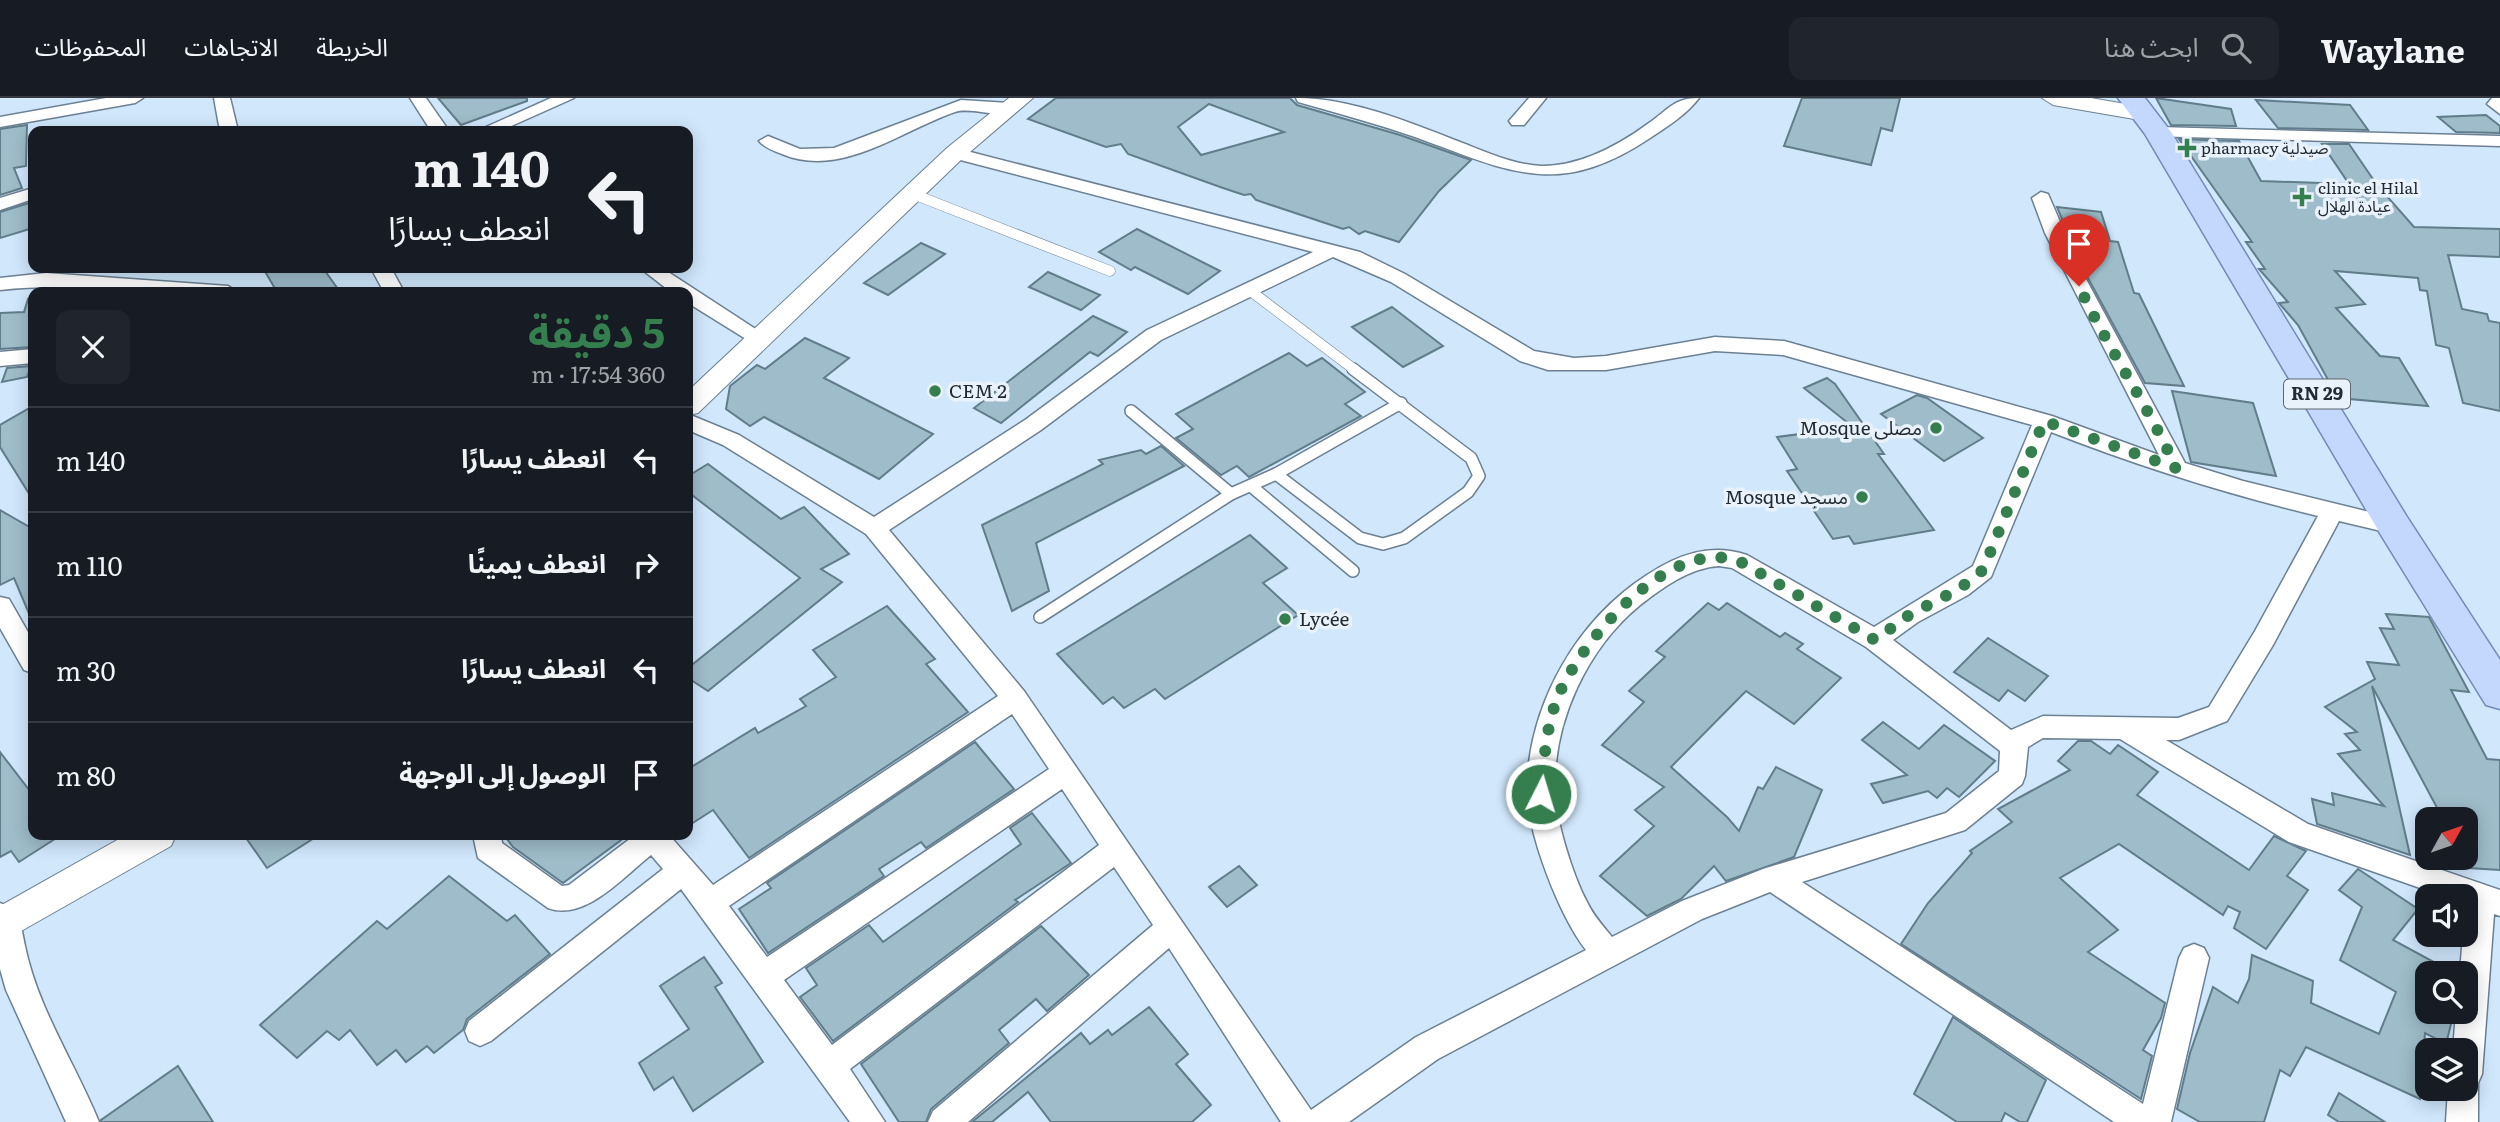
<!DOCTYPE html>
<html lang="ar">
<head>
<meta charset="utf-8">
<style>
	:root { --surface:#171b24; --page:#20242c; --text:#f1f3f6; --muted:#9ea1a6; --line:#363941; --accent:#347f4d }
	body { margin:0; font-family:Literata,"Noto Sans Arabic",serif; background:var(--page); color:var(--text); direction:rtl; height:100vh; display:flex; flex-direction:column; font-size:26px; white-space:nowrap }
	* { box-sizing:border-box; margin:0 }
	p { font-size:23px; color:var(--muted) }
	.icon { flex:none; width:38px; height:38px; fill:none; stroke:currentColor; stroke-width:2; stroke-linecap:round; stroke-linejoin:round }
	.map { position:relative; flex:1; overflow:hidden; direction:ltr }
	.details { position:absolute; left:28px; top:189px; width:665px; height:553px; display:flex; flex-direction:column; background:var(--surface); border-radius:14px; box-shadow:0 4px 18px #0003; direction:rtl }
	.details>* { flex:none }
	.top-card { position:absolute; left:28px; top:28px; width:665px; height:147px; border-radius:14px; box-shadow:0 4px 18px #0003; direction:rtl; background:#171b24; color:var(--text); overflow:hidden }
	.needle { width:46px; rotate:50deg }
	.buttons { position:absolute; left:2415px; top:709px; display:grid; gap:14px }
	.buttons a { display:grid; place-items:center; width:63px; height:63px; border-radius:14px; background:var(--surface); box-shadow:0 4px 18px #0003; font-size:35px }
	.pin { position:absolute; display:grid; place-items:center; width:60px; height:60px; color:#fff; margin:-72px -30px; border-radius:50% 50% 50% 0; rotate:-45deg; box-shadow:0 0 7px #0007 }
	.pin .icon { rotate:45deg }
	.me { position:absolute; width:77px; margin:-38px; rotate:5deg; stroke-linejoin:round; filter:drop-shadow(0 0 5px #0008) }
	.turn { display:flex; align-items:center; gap:24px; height:147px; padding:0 28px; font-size:32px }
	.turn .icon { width:91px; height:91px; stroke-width:2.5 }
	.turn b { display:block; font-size:49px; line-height:60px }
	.round { display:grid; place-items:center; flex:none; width:74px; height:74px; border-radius:14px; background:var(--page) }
	.overview { display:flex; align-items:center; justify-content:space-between; height:119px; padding:0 28px }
	h1 { font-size:42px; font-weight:700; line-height:52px; color:var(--accent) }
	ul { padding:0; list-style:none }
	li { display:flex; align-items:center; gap:21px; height:105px; padding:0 28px; border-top:2px solid var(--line) }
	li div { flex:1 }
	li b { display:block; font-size:26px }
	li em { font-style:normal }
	header { display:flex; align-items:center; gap:42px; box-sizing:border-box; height:98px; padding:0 35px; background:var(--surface); border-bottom:2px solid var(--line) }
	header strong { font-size:33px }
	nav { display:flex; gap:38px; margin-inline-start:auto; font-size:24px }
	.search { width:490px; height:63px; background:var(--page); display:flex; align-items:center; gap:18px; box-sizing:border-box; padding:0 24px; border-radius:14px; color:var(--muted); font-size:26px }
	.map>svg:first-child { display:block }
</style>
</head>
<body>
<header>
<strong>Waylane</strong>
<div class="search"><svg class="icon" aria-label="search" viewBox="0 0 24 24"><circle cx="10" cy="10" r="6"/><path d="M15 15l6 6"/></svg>ابحث هنا</div>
<nav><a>الخريطة</a><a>الاتجاهات</a><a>المحفوظات</a></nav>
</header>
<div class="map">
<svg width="2500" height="1024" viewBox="0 0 2500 1024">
	<rect width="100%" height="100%" fill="#d0e7fc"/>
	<g fill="#9ebcc9" stroke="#617d8a" stroke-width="2" fill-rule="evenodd">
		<path d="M438,0H527V3L461,27Z"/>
		<path d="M1056,0H1290L1297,7L1400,37L1471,62L1439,93L1399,144L1365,133L1359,136L1349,129L1343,131L1256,102L1251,96L1244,97L1223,90L1128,56L1121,46L1106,49L1028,21ZM1209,6L1284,34L1201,57L1178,29Z"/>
		<path d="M1802,0H1900L1892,33L1881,30L1871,67L1784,48Z"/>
		<path d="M2156,0L2231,11L2236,28L2171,27Z"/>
		<path d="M2256,2L2350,7L2368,32L2278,30Z"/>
		<path d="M2486,17L2500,28V35L2456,34L2438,19Z"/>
		<path d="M27,27L26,68L14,70L22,90L0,97V31Z"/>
		<path d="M2179,41L2239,43L2261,83L2349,86L2322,46H2349L2377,87L2414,129L2500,131V159L2448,157L2462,211L2487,216L2489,223L2500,225V313L2463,305L2449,250L2436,247L2427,193L2420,192L2418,180L2335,173L2365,206L2336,210L2380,258L2399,260L2428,308L2338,300L2298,227L2279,205L2288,204L2259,171H2265L2246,144H2252Z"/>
		<path d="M29,105L33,116V130L0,140V114Z"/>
		<path d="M2057,109L2101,114L2110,143L2118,144L2134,195L2139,196L2184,288L2145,285L2082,169Z"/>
		<path d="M1137,131L1220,173L1188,196L1135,169L1131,172L1099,154Z"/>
		<path d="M921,145L945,156L888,197L864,185Z"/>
		<path d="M263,170H323L340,194H277Z"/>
		<path d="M1048,174L1100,197L1081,212L1029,189Z"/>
		<path d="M28,201L33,202V249L0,251V215L24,214Z"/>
		<path d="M1392,209L1443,248L1403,269L1352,229Z"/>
		<path d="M1093,218L1127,234L1098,258L1090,254L1001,325L974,310Z"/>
		<path d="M805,240L849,260L824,280L933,336L879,381L764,319L750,328L726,311L730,288L757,267L765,271Z"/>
		<path d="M1289,255L1307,268L1322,260L1365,294L1345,306L1361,318L1249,379L1237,368L1221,377L1176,340L1193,331L1176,316Z"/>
		<path d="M31,268L27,279L2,284L7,270Z"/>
		<path d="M1827,280L1835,286L1884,356H1878L1934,432L1854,446L1849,438L1833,441L1787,373L1797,371L1777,339L1853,329L1804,290Z"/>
		<path d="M2172,293L2253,305L2276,378L2191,364Z"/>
		<path d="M1917,297L1927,300L1983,340L1944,363L1881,316Z"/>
		<path d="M33,308V402L0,349V327Z"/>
		<path d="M1161,348L1184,368L1036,445L1049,493L1012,513L982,427L1103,366L1099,362L1141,352L1146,356Z"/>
		<path d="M708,366L781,421L804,409L849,456L821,471L842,484L708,593L688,580V570L800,480L688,394V378Z"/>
		<path d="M0,412L33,431V525L14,480L0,487Z"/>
		<path d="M1250,437L1287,470L1263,485L1298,517L1165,601L1155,591L1124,610L1113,599L1103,606L1057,556Z"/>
		<path d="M1708,505L1719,512L1727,505L1780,539L1785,535L1803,546L1797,551L1841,580L1794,626L1746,593L1671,669L1727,719L1739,733L1758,689L1763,691L1776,669L1822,692L1794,759L1726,783L1714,768L1681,801L1647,818L1600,778L1654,728L1635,712L1664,689L1602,647L1644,604L1629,593L1665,559L1656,553Z"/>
		<path d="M887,508L935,561L926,566L968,614L749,760L713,712L688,728V671L755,630L758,635L806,608L800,601L836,579L813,552Z"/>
		<path d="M2386,516L2429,519L2469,594L2451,592L2487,661L2500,662V772L2468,770L2463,760H2466V721H2443L2372,588L2410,757L2317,726L2312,701L2334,707L2332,695L2384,708L2338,656L2360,652L2345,636L2357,634L2325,609L2375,581L2367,564L2399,567L2380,530L2394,531Z"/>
		<path d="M1988,540L2048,578L2025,603L2008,592L1999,603L1954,574Z"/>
		<path d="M1883,624L1919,651L1944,627L1995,663L1959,699L1947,690L1937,700L1928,693L1883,705L1871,686L1907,677L1862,642Z"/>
		<path d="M2078,643H2091L2110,656L2118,647L2158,674L2137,697L2249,772L2274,738L2306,753L2287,778L2308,792L2266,851L2234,830L2240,814L2228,808L2223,817L2119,746L2060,780L2118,832L2088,854L2165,905L2161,920L2143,952L2152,958L2141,1001L1901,846L1928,805L1972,755L1970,753L2012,724L1998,711L2070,672L2058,663Z"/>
		<path d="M975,644L1014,691L926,750L921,744L879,771L884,778L768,855L739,811L771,790L767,785Z"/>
		<path d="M0,654L33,697V737H61L19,764L11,753L0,759Z"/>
		<path d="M1032,715L1071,765L1015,802L1018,804L833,943L800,899L817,887L806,870L869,827L883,844L1021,746L1010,730Z"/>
		<path d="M244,737H319L267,770Z"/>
		<path d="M504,737H628L563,785L513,749Z"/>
		<path d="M1239,768L1257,787L1227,809L1209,789Z"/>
		<path d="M2358,771L2418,811L2393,842L2454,875H2427V914H2454L2446,946L2425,935L2420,1001L2306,949L2290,978L2280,972L2264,1024H2200L2177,1011L2190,955L2213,889L2238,905L2249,881L2252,857L2313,883L2311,905L2379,936L2396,894L2340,862L2362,809L2339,792Z"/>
		<path d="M449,778L507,823L515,817L550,856L467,921L463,932L434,955L427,948L406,964L396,952L377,967L350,932L339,942L327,933L297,960L260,927L377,823L387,831Z"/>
		<path d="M1041,828L1089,877L1047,913L1036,901L999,932L1009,945L931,1011L926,1024H899L861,966Z"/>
		<path d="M704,859L722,885L715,889L763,964L693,1013L673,979L654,992L639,965L689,931L660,888Z"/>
		<path d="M1149,909L1188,956L1176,966L1211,1007L1192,1024H1051L1028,994L992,1024H972L1081,935L1090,946L1108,932L1112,937Z"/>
		<path d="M1953,919L2046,982L2027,1024H2020L2005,1015L2001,1024H1957L1914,996Z"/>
		<path d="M178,968L213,1024H101V1022Z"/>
		<path d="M2339,995L2385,1024H2339L2328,1017Z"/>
	</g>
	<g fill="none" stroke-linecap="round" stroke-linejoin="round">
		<defs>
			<g id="service-far1">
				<path d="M913,96L1110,173"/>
				<path d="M1248,191L1355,272"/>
			</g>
			<g id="service">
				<path d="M1131,313L1231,396"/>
				<path d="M1276,376L1360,440L1383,446L1404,440L1468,394L1479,378L1471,360L1353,271"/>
				<path d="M1251,388L1353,473"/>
				<path d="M1040,519L1231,396L1276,376L1401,305"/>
			</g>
			<g id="minor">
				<path d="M106,0H143L135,5L0,29V19Z"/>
				<path d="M214,0H230L238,33H220Z"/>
				<path d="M410,0H426L449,33H431Z"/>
				<path d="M551,0H574L500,33H477Z"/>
				<path d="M1296,0C1351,0 1409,24 1460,44C1486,54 1514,67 1542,68C1581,68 1619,47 1649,25C1669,11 1674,0 1699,0C1687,16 1667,29 1650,40C1557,102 1509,73 1415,39C1377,26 1337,15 1298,4Z"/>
				<path d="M1529,0H1546L1524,27H1512L1509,23Z"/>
				<path d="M2492,0H2500V16L2487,6Z"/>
				<path d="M961,2L1009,5L1018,10C1005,24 973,8 955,14C902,32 841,81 782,56C774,53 765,50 759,43L768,38L800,51L834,50Z"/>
				<path d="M2157,29L2500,38V48L2151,38L2148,34L2151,30Z"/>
				<path d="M955,50L1360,154L1405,176L1534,253L1574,260L1606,258L1715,239L1784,243L2052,318L2159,357L2045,135L2032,100L2041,94L2048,96L2080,170L2185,365L2243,383L2394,420L2402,422L2406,428L2402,434L2394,436L2339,423L2273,547L2227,623L2179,642H2166L2308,726L2500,792V818L2494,816L2482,976L2478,985V1024H2446L2448,990H2466V952H2453L2456,914H2466V875H2460L2463,836H2466V798H2443L2289,744L2120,641L2043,640L2028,649L2025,678L2022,686L1965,732L1802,784L2143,1006L2179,860L2184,850L2194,846L2204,850L2209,860L2171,1024H2114L1770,794L1702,821L1438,961L1349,1024H1281L1169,850L968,1024H928L933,1013L1153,827L1114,769L850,971L885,1024H850L681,791L491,943L480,948L469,943L465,933L469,923L663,771L651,757C624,778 585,824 548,810L478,760L473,737H501L502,745L562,788L569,787L635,737H669L713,787L998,598L866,436L723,347L688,332V316L739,337L874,419L1025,322L1147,232L1313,154L949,59L946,55L949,51ZM1333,159L1391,184L1520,263L1548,272H1606L1715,253L1783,257L2032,327L1973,468L1874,529L1747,457C1710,445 1679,456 1647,477C1577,522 1530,604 1527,688C1526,733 1559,817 1586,852L1416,939L1311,1012L1024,593L889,432L1041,332L1161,242ZM2051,334C2138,368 2227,396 2318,418L2255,533L2209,609L2178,620L2043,618L2011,632L1893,542L1918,524L1968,497L1991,479ZM1719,468L1732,470L1866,549L2000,653L1999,673L1946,715L1763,771L1682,803L1612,839C1603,828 1593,817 1587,804C1573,778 1555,721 1555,692C1553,624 1587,551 1639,508C1662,490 1689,470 1719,468ZM1012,616L1049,671L767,859L729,808ZM1062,691L1099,747L832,947L784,882Z"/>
				<path d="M33,90V101L0,112V100Z"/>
				<path d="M371,170H391L404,194H384Z"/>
				<path d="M640,170H662L771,241L761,248L754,246L688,205V194H671Z"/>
				<path d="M46,175L228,188L238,194C159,198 79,183 0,192V180Z"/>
				<path d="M33,251V265L0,268V254Z"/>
				<path d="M0,499L9,501L33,543V575L24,572L0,530Z"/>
				<path d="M0,805C21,813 21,829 25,848C38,911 75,965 99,1024H66L6,892L0,871Z"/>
			</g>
			<g id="tertiary">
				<path d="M1009,0H1033L963,60L698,315L688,317V293L947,50Z"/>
				<path d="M2042,0H2091L2148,10L2151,15L2140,22L2053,7Z"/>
				<path d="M126,737H176L171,748L0,845V808Z"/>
			</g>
			<path id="primary" d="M2118,0H2145L2171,34L2407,419L2500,562V611L2486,607L2381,437L2145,36Z"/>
		</defs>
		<use href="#service-far1" stroke="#6b8093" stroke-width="11"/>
		<use href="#service" stroke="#6b8093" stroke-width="14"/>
		<use href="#minor" stroke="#6b8093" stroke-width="3"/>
		<use href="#tertiary" stroke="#6b8093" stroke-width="2"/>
		<use href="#primary" stroke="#728bb6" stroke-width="3"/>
		<use href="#service-far1" stroke="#fff" stroke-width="10"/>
		<use href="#service" stroke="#fff" stroke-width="11"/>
		<use href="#minor" fill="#fff" fill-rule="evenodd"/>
		<use href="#tertiary" fill="#fff" fill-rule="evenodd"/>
		<use href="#primary" fill="#c4d8fe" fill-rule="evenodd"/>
	</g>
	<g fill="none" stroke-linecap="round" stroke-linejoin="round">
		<path stroke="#347f4d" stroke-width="12" stroke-dasharray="0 21.6" d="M1541,696C1544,664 1546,626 1559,596C1584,540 1669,439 1739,463L1875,542L1909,517L1959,491L1983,472L2044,323L2176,370C2148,307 2108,251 2079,188"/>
	</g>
	<g fill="#347f4d" stroke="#e9f2fb" stroke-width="2.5">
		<path d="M2183.5 39.5h7v7h7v7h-7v7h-7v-7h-7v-7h7z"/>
		<path d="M2298.5 88.5h7v7h7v7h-7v7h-7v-7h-7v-7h7z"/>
		<circle cx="935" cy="293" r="7"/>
		<circle cx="1936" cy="330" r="7"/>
		<circle cx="1862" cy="399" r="7"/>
		<circle cx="1285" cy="521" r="7"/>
	</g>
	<g text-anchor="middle" stroke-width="7" stroke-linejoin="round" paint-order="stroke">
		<g font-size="16" fill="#222b32" stroke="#e9f2fb" text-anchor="start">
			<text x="2201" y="56">pharmacy صيدلية</text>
			<text x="2318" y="96">clinic el Hilal<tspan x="2318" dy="18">عيادة الهلال</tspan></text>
		</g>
		<rect fill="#e9f2fb" stroke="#5e676e" stroke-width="2" x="2284" y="281.5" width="66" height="29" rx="5"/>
		<g font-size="18" font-weight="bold" fill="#222b32">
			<text x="2317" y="302">RN 29</text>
		</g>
		<g font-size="19" fill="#222b32" stroke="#e9f2fb" text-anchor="start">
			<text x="949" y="300">CEM 2</text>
			<text x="1922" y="337" text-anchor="end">Mosque مصلى</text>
			<text x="1848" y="406" text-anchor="end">Mosque مسجد</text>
			<text x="1299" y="528">Lycée</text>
		</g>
	</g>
</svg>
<div class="buttons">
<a><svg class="needle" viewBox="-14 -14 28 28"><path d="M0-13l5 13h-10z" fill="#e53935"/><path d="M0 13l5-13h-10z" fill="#9ea1a6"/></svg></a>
<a><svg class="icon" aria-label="sound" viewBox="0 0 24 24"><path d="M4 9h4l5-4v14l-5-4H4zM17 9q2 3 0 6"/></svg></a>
<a><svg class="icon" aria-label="search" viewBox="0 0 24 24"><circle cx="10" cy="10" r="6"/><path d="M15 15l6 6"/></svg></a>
<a><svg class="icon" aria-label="layers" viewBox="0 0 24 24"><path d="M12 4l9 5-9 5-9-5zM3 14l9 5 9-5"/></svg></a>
</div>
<div class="pin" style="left:2079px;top:188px;background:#d93025"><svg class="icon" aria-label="arrive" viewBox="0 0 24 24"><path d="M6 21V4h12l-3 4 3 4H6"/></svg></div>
<svg class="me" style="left:1541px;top:696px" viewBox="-20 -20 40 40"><circle r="17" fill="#347f4d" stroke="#fff" stroke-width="3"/><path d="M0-11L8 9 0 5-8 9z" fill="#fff"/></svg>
<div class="top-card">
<div class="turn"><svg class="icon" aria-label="left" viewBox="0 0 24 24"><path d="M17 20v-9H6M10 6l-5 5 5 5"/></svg><div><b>140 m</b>انعطف يسارًا</div></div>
</div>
<section class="details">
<div class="overview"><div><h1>5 دقيقة</h1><p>360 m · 17:54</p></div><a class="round"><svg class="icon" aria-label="close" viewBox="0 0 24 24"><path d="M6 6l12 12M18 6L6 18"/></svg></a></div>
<ul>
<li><svg class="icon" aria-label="left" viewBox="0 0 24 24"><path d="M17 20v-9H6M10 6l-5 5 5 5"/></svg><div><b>انعطف يسارًا</b></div><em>140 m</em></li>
<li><svg class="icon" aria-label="right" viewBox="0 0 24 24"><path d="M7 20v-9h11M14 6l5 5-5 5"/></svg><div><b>انعطف يمينًا</b></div><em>110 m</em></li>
<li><svg class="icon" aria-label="left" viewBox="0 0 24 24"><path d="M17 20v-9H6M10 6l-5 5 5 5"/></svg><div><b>انعطف يسارًا</b></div><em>30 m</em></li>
<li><svg class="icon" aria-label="arrive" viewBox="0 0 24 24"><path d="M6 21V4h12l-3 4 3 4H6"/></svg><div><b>الوصول إلى الوجهة</b></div><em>80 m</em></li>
</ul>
</section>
</div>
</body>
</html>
